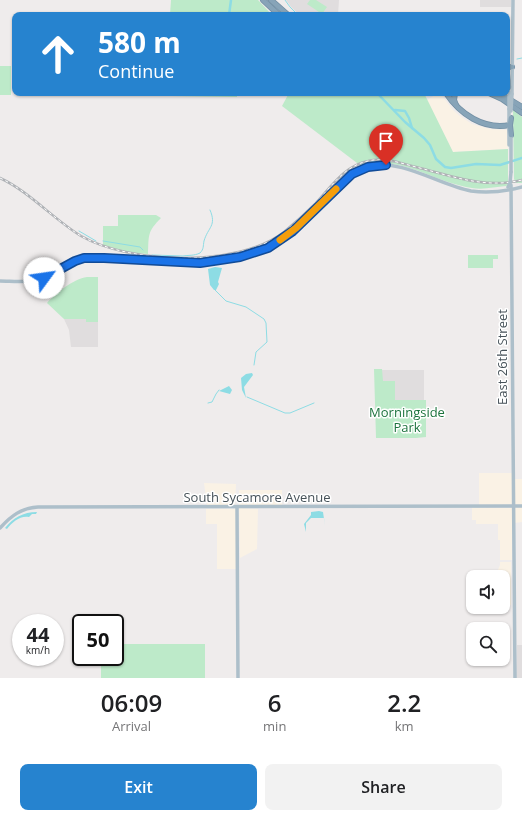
<!DOCTYPE html>
<html lang="en">
<head>
<meta charset="utf-8">
<style>
	:root { --surface:#fff; --page:#f2f2f2; --text:#202124; --muted:#757577; --accent:#2683cf }
	body { margin:0; font-family:"Open Sans",sans-serif; background:var(--page); color:var(--text); height:100vh; display:flex; flex-direction:column; font-size:15px; white-space:nowrap }
	* { box-sizing:border-box; margin:0 }
	p { font-size:13px; color:var(--muted) }
	.icon { flex:none; width:22px; height:22px; fill:none; stroke:currentColor; stroke-width:2; stroke-linecap:round; stroke-linejoin:round }
	.map { position:relative; height:678px; overflow:hidden }
	.sheet { display:flex; flex-direction:column; background:var(--surface); flex:1 }
	.sheet>* { flex:none }
	.top-card { position:absolute; left:12px; top:12px; width:498px; height:84px; border-radius:8px; box-shadow:0 1px 3px #0004; background:#2683cf; color:#fff; overflow:hidden }
	.controls { position:absolute; left:466px; top:570px; display:grid; gap:8px }
	.controls a { display:grid; place-items:center; width:44px; height:44px; border-radius:8px; background:var(--surface); box-shadow:0 1px 3px #0004; font-size:20px }
	.speed { position:absolute; left:12px; top:614px; display:flex; gap:8px; font-size:20px; font-weight:700; text-align:center }
	.speed>* { display:grid; place-content:center; width:52px; height:52px; border-radius:50%; background:var(--surface); box-shadow:0 1px 3px #0004; line-height:1 }
	.speed small { font-size:10px; font-weight:400 }
	.speed .limit { border:2px solid #111; border-radius:6px; background:#fff; color:#111 }
	.pin { position:absolute; display:grid; place-items:center; width:34px; height:34px; color:#fff; margin:-41px -17px; border-radius:50% 50% 50% 0; rotate:-45deg; box-shadow:0 0 4px #0007 }
	.pin .icon { rotate:45deg }
	.me { position:absolute; width:44px; margin:-22px; rotate:59deg; stroke-linejoin:round; filter:drop-shadow(0 0 3px #0008) }
	.turn { display:flex; align-items:center; gap:14px; height:84px; padding:0 20px; font-size:18px }
	.turn .icon { width:52px; height:52px; stroke-width:2.5 }
	.turn b { display:block; font-size:28px; line-height:34px }
	.eta { display:flex; justify-content:space-evenly; align-items:center; height:68px; text-align:center }
	.eta b { font-size:24px; font-weight:600; line-height:28px }
	.primary-button { display:flex; gap:8px; margin-top:auto; padding:8px 20px }
	.primary-button a { flex:1; height:46px; border-radius:8px; background:var(--accent); color:#fff; font-size:16px; font-weight:600; line-height:46px; text-align:center }
	.primary-button a+a { background:var(--page); color:var(--text) }
	.map>svg:first-child { display:block }
</style>
</head>
<body>
<div class="map">
<svg width="522" height="678" viewBox="0 0 522 678">
	<rect width="100%" height="100%" fill="#efecec"/>
	<g fill="#faf2e5">
		<path d="M438,93H440L453,110L460,116L472,124L490,129L507,130L508,149L453,152L427,100Z"/>
		<rect x="479" y="473" width="33" height="32"/>
		<rect x="514" y="479" width="8" height="27"/>
		<path d="M204,483L236,484L235,506L207,505Z"/>
		<path d="M239,490H282V505L239,506Z"/>
		<path d="M515,507H522V522L515,523Z"/>
		<path d="M239,508L258,509L257,549L240,558Z"/>
		<path d="M472,508H512V560H500V540H498V524H476V520H472Z"/>
		<path d="M206,509H236V569H217V524H206Z"/>
		<path d="M500,562H511V605H503V577H495L500,565Z"/>
	</g>
	<g fill="#e0ddde">
		<path d="M286,0H339L338,15H300L292,8Z"/>
		<rect x="480" y="0" width="31" height="7"/>
		<path d="M64,319H86V322H98V347H71L69,330Z"/>
		<path d="M382,370H424V400H395L382,381Z"/>
		<path d="M517,645H522V678H516Z"/>
	</g>
	<g fill="#bdeac9">
		<path d="M171,0H258L272,15H170Z"/>
		<path d="M310,0H316L327,7L322,14L307,4Z"/>
		<rect x="0" y="66" width="11" height="29"/>
		<path d="M171,93H237V97L171,96Z"/>
		<path d="M289,93H424L453,152L508,149V185L506,186C495,187 483,190 472,188C434,183 401,154 361,166L282,106Z"/>
		<path d="M513,110L522,117V183H516L514,179Z"/>
		<path d="M118,215H156L161,218C147,232 149,235 148,254L127,252L103,245V226H118Z"/>
		<path d="M468,255H498V259H493V268H468Z"/>
		<path d="M87,277H98V322H86V319H64L47,303C56,293 73,279 87,277Z"/>
		<path d="M374,369H382L383,381H395V400H426V437L416,438H376Z"/>
		<path d="M115,644H205V678H101V657H115Z"/>
	</g>
	<g fill="#8ddce4">
		<path d="M215,267L222,268L218,282L219,284L216,290H214L210,285L208,269Z"/>
		<path d="M252,373L253,375L244,387L246,398L242,390L241,378L246,374Z"/>
		<path d="M229,386L232,390L230,394L219,391Z"/>
		<path d="M319,511L323,512L325,526L324,518H311L306,523V532L304,524L311,515V512Z"/>
		<path d="M37,512L36,514H32L29,517C21,515 12,522 7,529L5,528C13,518 23,512 37,512Z"/>
	</g>
	<g fill="none" stroke-linecap="round" stroke-linejoin="round">
		<g stroke="#8ddce4" stroke-width="1">
			<path d="M285,0L290,7L298,15"/>
			<path d="M517,59L522,58"/>
			<path d="M79,231L96,241"/>
			<path d="M103,241L140,247L143,250"/>
			<path d="M152,255L183,256C188,255 194,256 200,253C204,249 203,246 204,241C208,227 217,226 210,210"/>
			<path d="M215,290L226,301L246,307L264,319L266,323L267,342L256,352L254,365"/>
			<path d="M247,397L285,413H290L314,403"/>
			<path d="M208,403L212,402L216,394L219,390"/>
		</g>
		<g stroke="#8ddce4" stroke-width="2.5">
			<path d="M229,15L231,0"/>
			<path d="M377,93L405,122L424,138L430,145L436,159L445,167L451,168L476,164L500,165L522,158"/>
			<path d="M395,110L405,111L409,118L412,128"/>
		</g>
		<defs>
			<g id="highway">
				<path d="M263,0L279,15"/>
				<path d="M271,0L288,15"/>
				<path d="M507,67H512"/>
				<path d="M507,74L509,87"/>
				<path d="M446,93C460,114 483,130 510,125"/>
				<path d="M455,93L454,100L456,105"/>
				<path d="M489,93L502,99L522,113"/>
				<path d="M499,93L522,107"/>
				<path d="M511,135L510,125L511,118"/>
			</g>
		</defs>
		<use href="#highway" stroke="#728fa4" stroke-width="6"/>
		<g stroke="#adbfca" stroke-width="3.5">
			<path d="M512,94L513,0"/>
			<path d="M509,109V145"/>
			<path d="M511,134V172"/>
			<path d="M511,185L515,678"/>
			<path d="M0,281C12,281 31,283 42,279C56,275 67,261 82,258C97,256 112,259 127,260C173,263 223,269 267,248C290,237 307,218 324,200C338,187 350,171 370,166C403,159 439,185 471,191C487,193 507,191 522,187"/>
			<path d="M237,507L238,678"/>
			<path d="M0,528C11,516 21,508 38,507L522,506"/>
		</g>
		<use href="#highway" stroke="#87a4b8" stroke-width="4.5"/>
		<defs>
			<path id="rail" d="M0,178C30,192 53,219 81,236C130,264 238,268 284,232C295,223 305,214 315,204C331,187 344,166 368,161C384,157 400,163 416,167C452,176 484,189 522,180"/>
		</defs>
		<use href="#rail" stroke="#afb2b6" stroke-width="2.5"/>
		<use href="#rail" stroke="#fff" stroke-width="1" stroke-dasharray="3" stroke-linecap="butt"/>
		<g stroke="#adbfca" stroke-width="3.5">
			<path d="M509,92V109"/>
			<path d="M511,111L512,94"/>
			<path d="M508,187L510,183L511,172"/>
		</g>
	</g>
	<g fill="none" stroke-linecap="round" stroke-linejoin="round">
		<defs>
			<path id="route" d="M44,278L75,261L84,258H104L200,263L240,257L268,248L293,231L352,174L368,167L386,165"/>
		</defs>
		<use href="#route" stroke="#114b97" stroke-width="10"/>
		<use href="#route" stroke="#1a73e8" stroke-width="7"/>
		<path stroke="#f59e0b" stroke-width="7" d="M280,240L296,228L336,189"/>
	</g>
	<g text-anchor="middle" stroke-width="3" stroke-linejoin="round" paint-order="stroke">
		<g font-size="13" fill="#465158" stroke="#fff">
			<text transform="translate(502 357) rotate(-90)" y="5">East 26th Street</text>
			<text x="257" y="502">South Sycamore Avenue</text>
		</g>
		<g font-size="13" fill="#1d733e" stroke="#fff">
			<text x="407" y="417">Morningside<tspan x="407" dy="15">Park</tspan></text>
		</g>
	</g>
</svg>
<div class="controls">
<a><svg class="icon" aria-label="sound" viewBox="0 0 24 24"><path d="M4 9h4l5-4v14l-5-4H4zM17 9q2 3 0 6"/></svg></a>
<a><svg class="icon" aria-label="search" viewBox="0 0 24 24"><circle cx="10" cy="10" r="6"/><path d="M15 15l6 6"/></svg></a>
</div>
<div class="speed"><div>44<small>km/h</small></div><div class="limit">50</div></div>
<div class="pin" style="left:386px;top:165px;background:#d93025"><svg class="icon" aria-label="arrive" viewBox="0 0 24 24"><path d="M6 21V4h12l-3 4 3 4H6"/></svg></div>
<svg class="me" style="left:44px;top:278px" viewBox="-20 -20 40 40"><circle r="19" fill="#fff"/><path d="M0-13L10 11 0 6-10 11z" fill="#1a73e8"/></svg>
<div class="top-card">
<div class="turn"><svg class="icon" aria-label="ahead" viewBox="0 0 24 24"><path d="M12 20V5M6 11l6-6 6 6"/></svg><div><b>580 m</b>Continue</div></div>
</div>
</div>
<section class="sheet">
<div class="eta">
<div><b>06:09</b><p>Arrival</p></div>
<div><b>6</b><p>min</p></div>
<div><b>2.2</b><p>km</p></div>
</div>
<div class="primary-button"><a>Exit</a><a>Share</a></div>
</section>
</body>
</html>
